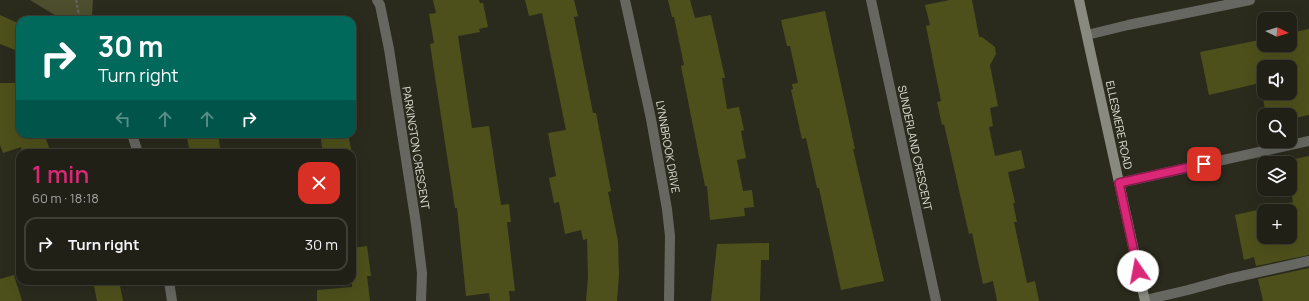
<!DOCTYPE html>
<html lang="en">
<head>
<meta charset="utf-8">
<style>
	:root { --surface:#202016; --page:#2d2d23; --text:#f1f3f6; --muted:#a2a3a1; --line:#3d3e35; --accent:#db2777 }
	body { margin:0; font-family:Manrope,sans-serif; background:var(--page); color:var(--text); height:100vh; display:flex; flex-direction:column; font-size:15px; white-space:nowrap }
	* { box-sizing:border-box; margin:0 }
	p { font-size:13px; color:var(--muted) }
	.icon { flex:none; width:22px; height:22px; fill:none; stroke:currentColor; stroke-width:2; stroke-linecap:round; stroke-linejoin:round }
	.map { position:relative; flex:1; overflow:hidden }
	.details { position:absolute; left:16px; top:149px; width:340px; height:136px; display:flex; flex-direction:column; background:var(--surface); border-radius:12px; box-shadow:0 4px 16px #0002,0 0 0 1px var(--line) }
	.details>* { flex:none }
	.banner { position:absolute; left:16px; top:16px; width:340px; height:122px; border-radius:12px; box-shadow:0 4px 16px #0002,0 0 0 1px var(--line); background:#00695c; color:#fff; overflow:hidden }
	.needle { width:26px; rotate:95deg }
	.fabs { position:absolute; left:1257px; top:12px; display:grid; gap:8px }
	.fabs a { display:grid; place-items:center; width:40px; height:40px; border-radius:8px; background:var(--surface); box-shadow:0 4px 16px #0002,0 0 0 1px var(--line); font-size:20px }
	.pin { position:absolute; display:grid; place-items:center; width:34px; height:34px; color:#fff; margin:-17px; border-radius:8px; box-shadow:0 2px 6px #0006 }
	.me { position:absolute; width:44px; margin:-22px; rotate:348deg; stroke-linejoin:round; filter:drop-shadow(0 0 3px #0008) }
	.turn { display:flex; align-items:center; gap:14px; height:84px; padding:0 16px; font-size:18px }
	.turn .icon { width:52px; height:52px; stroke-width:2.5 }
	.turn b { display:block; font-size:28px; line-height:34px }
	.lanes { display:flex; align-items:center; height:38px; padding:0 16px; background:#0003; justify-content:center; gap:20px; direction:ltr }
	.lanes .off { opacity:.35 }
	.round { display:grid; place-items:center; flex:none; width:42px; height:42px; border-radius:12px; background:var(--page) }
	.summary { display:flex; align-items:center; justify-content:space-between; height:68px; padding:0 16px }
	h1 { font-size:24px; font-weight:600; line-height:30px; color:var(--accent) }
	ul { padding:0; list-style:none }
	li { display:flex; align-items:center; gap:12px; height:54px; margin:0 8px 6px; padding:0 8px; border:2px solid var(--line); border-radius:12px }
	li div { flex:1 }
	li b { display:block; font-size:15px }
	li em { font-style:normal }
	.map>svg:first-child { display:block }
</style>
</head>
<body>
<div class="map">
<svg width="1309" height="301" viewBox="0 0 1309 301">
	<rect width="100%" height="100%" fill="#2a2b1d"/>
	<path fill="#4c4e2e" d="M30,0H93L92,16L83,20H63Z"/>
	<g fill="#4e501b" fill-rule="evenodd">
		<path d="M433,0H479L480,3H483L488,27L479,29L480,32L458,36L472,128L489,126L501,205L509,204L511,222H507L515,291H509L510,301H490L489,293L466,296L457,208H455L430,44L434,43L429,14L436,13Z"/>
		<path d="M525,0H574L578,16L574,17L593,113H596L611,191L608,192L618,241L619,275L617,301H586L588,277L587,239L583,240L581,230L565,234L559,202L554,203L549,178L556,176L548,133L566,130L542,13L529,16Z"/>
		<path d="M668,0H690L695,18L711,15L725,78H722L727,109L739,107L744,130L741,131L746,158L737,160L743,191L752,190L754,207L744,208L745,216L710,220L707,186H705L681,66L684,65L674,17H672Z"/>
		<path d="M950,0H972L979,37H982L995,47L996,54L990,65L998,106L990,108L993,126L989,127L995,156L1021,150L1025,168L1008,172L1015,203H1013L1017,222H1014L1027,283L1035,281L1039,301H997L993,281L983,284L972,233L969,234L944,124L942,125L937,102L941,101L926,26L930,25L925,5Z"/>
		<path d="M825,11L855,149H853L884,281L841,290L819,188H817L806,138L802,139L791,90L793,89L792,84L798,83L790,46H787L781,20Z"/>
		<path d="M0,15L20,24V52L0,44Z"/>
		<path d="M1309,29V115L1290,119V115H1266L1260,83L1209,95L1200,52L1264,39V45H1290V33ZM1264,67H1290V93H1264Z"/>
		<path d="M0,83H20V134H51L52,137L46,139L51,153H22L21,147L3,153L0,145Z"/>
		<path d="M211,134H218L221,153H190L187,138Z"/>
		<path d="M320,134H348L352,153H323Z"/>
		<path d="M1309,156V255L1256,266L1254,257L1244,260L1235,215L1293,202L1290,188V160ZM1264,211H1290V237H1264Z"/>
		<path d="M769,243V260H761L760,301H711L717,244Z"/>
		<path d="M367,246L371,276H367L370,301H317V290L352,287V248Z"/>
		<path d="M1309,268V301H1263L1258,279Z"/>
		<path d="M14,275L22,301H0V279Z"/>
		<path d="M93,281H119L123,301H97Z"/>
	</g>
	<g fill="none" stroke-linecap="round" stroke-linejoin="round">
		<path stroke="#626357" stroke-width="2.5" stroke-dasharray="3 2" stroke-linecap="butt" d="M76,0L80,20"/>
		<g stroke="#676761" stroke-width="10">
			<path d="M1087,35L1128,25L1250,0"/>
			<path d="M1119,183L1309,141"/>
			<path d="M1145,300L1188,290L1228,279L1309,261"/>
		</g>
		<g stroke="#676761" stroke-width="10">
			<path d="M377,0L380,5L389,49L416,224L422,273L421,301"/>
			<path d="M625,0L651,119L667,209L670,236L669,301"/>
			<path d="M871,0L936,301"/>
			<path d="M132,134L138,153"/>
			<path d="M169,281L172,301"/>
		</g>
		<path stroke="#898a7f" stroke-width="10" d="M1079,0L1145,301"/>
	</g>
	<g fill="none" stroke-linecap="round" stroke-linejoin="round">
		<defs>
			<path id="route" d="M1138,271L1119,183L1204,164"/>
		</defs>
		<use href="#route" stroke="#8e194d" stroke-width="10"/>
		<use href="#route" stroke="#db2777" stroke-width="7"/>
	</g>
	<g text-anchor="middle" stroke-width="3" stroke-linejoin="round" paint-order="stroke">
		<g font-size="11" fill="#dfe0d7" stroke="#2a2b1d">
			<text transform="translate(1119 125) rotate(78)" y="4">ELLESMERE ROAD</text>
			<text transform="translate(668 147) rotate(80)" y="4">LYNNBROOK DRIVE</text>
			<text transform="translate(416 148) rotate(81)" y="4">PARKINGTON CRESCENT</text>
			<text transform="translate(915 148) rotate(78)" y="4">SUNDERLAND CRESCENT</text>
		</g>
	</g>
</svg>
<div class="fabs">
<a><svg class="needle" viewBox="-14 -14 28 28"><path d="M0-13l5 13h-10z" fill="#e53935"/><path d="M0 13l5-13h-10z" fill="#a2a3a1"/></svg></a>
<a><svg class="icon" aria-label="sound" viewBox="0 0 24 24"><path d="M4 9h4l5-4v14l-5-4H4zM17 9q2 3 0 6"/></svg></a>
<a><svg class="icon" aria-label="search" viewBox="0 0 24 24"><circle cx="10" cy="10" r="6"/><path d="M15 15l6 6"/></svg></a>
<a><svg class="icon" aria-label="layers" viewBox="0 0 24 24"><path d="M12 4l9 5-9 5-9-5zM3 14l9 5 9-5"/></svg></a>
<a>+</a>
</div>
<div class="pin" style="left:1204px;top:164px;background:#d93025"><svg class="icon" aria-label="arrive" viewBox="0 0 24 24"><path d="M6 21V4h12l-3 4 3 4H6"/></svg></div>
<svg class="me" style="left:1138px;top:271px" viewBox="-20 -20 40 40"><circle r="19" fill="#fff"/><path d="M0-13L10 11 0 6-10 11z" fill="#db2777"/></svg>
<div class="banner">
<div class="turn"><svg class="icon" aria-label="right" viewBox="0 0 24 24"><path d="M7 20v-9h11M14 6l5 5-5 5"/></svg><div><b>30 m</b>Turn right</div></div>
<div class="lanes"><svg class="icon off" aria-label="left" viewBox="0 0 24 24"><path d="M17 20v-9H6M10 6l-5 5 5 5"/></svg><svg class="icon off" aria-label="ahead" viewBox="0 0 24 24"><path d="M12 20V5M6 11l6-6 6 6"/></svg><svg class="icon off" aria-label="ahead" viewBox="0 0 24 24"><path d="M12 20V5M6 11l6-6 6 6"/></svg><svg class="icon" aria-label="right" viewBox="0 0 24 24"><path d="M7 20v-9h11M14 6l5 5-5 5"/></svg></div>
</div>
<section class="details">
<div class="summary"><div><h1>1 min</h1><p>60 m · 18:18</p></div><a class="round" style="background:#d93025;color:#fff"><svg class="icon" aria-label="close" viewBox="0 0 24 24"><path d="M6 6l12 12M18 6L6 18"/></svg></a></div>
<ul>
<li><svg class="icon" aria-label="right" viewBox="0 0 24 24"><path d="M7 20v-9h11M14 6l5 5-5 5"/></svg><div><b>Turn right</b></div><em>30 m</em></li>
</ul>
</section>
</div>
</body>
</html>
